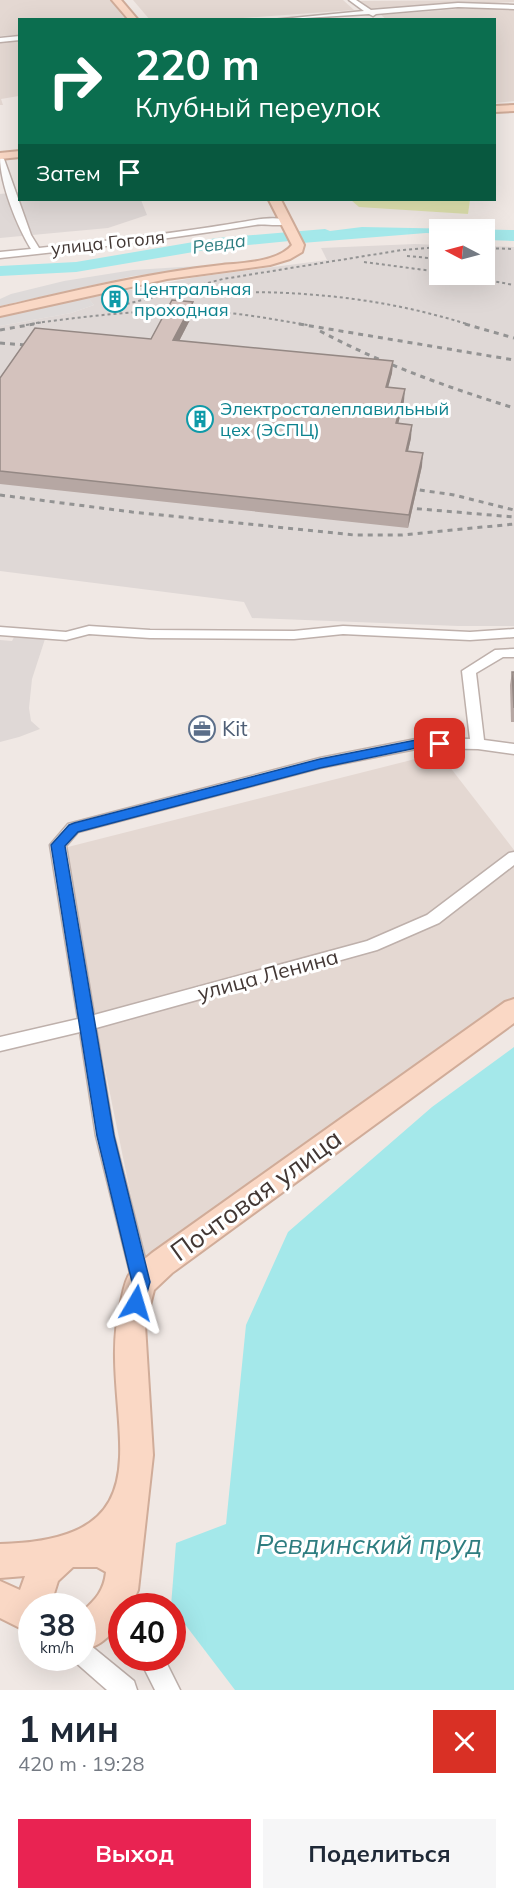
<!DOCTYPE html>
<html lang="ru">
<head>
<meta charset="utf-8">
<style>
	:root { --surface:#fff; --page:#f6f6f7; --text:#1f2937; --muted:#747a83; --accent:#e92352 }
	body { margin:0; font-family:Mulish,sans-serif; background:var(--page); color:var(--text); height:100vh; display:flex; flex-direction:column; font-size:22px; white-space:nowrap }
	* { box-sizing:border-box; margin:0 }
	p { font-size:20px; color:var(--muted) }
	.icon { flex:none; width:33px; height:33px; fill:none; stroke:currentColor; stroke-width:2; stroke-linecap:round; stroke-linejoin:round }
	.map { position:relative; height:1690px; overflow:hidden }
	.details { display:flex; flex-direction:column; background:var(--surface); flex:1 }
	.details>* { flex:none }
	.guide { position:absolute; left:18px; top:18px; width:478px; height:183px; border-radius:0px; box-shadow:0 6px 24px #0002; background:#0b6e4f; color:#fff; overflow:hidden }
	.needle { width:39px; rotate:276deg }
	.fabs { position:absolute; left:429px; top:219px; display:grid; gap:12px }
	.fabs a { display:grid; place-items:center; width:66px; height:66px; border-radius:0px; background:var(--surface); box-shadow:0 6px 24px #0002; font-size:30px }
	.speed { position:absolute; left:18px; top:1593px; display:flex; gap:12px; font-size:30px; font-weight:700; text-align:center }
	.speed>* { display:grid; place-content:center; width:78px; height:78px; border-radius:50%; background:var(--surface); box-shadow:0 6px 24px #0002; line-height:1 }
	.speed small { font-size:15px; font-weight:400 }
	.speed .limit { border:9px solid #d22; background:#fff; color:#111 }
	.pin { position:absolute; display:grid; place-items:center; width:51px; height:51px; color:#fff; margin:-26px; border-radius:12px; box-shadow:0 3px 9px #0006 }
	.me { position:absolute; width:66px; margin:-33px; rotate:7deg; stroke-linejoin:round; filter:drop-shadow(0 0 4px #0008) }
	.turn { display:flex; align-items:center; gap:21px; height:126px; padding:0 18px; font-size:27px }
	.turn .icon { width:78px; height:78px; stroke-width:2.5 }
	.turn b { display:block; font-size:42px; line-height:51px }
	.then { display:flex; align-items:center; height:57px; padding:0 18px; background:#0003; gap:12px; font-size:22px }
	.round { display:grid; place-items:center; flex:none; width:63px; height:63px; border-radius:0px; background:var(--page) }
	.headline { display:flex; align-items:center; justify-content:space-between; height:102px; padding:0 18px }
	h1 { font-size:36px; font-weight:700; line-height:45px }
	.action { display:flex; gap:12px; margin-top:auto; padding:12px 18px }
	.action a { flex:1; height:69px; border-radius:0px; background:var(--accent); color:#fff; font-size:24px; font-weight:700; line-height:69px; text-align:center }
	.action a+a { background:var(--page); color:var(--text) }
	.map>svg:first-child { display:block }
</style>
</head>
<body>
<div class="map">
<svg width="514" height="1690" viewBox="0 0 514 1690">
	<rect width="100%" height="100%" fill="#f0e8e4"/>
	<g fill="#e4d8d2">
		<path d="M0,0H110L125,19L20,20L19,35L0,36Z"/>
		<path d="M133,0H343L354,10L230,19L150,20Z"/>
		<path d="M514,0V2L371,9L358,1Z"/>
		<path d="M457,9H514V101L495,103V20H387L381,15Z"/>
		<path d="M19,40V96L1,99L3,105H0V41Z"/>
		<path d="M439,753L514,850V997L144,1260L60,849Z"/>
	</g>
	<g fill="#dfd8d6">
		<path d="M19,192L20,200H141L147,215L108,228L0,238V194Z"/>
		<path d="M415,244L439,245L440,274H484L485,246L514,247V626H458L252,618L244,602L0,571V326L71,313L94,305L88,298L197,277L327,260L321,248Z"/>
		<path d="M14,637L45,639L32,679L29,708L31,721L40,729L19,737L0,742V640L12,641Z"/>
	</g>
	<path fill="#dfe2af" d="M351,200H470L468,214L359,207Z"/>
	<g fill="#dedad9">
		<path d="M198,266V268L133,276L0,306V299L11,294L64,281L133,270Z"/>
		<path d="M88,298L94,305L71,313L0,326V315Z"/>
	</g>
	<g fill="#a4e8ea">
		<path d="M362,227L514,230V241L485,240L484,230H440L439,234L426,233L302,243L298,235Z"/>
		<path d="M514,1047V1690H235L171,1606L176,1543L226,1524L246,1325L288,1232L432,1107Z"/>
	</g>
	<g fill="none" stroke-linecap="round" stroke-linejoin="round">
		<path fill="#a4e8ea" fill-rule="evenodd" d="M325,229L330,231L333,234L330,237L217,248L76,272L0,276V266L76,262L217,238Z"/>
		<defs>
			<g id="street">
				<path d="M349,0H356L371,10L458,3L514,5V9L458,7L376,14L373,16L369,14L272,20L364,11Z"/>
				<path d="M20,36V40L0,42V38Z"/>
				<path d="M0,157L4,159L31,235L39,248C105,241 171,234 236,223C251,221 277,214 290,222C281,228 265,223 255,225C170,239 85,249 0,258V252L31,249C17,226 0,184 0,157Z"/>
				<path d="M89,626L150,630L294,631L343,626L470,632L514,629V637L470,640L343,634L294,639L150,638L89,634L66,640L0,635V627L66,632Z"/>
				<path d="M514,649V657H503L476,673L484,740L514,744V754L478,749L421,748L320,768L78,832L66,846L94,1015L367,941L427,915L509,853L514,852V865L439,923L377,950L96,1028L114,1136L151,1282L148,1289L141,1291L134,1289L96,1136L80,1032L0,1051V1037L78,1019L50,845L68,824L320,758L421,738L470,739L462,671L495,650Z"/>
				<path d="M82,1641L90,1645L134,1681L137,1690H107L74,1661L72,1658H82Z"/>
				<path d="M139,1658H164L180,1690H155Z"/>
			</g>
			<g id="secondary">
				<path d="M112,0H121L138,20H129Z"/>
				<path d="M514,105V111L495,112V106Z"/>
				<path d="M20,151V157L0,159V153Z"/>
				<path d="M269,200H281L304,245L302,252L290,259L270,265L167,279L0,316V308C74,291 147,273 222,265C243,263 278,262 292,245Z"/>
				<path d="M514,999V1023L172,1273L154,1290L145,1325L153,1455L138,1590L131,1606H122V1623C111,1633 99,1650 82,1648V1612C96,1599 104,1591 106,1572L97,1567H73L58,1581L53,1597L56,1606H32V1634L0,1618V1581L20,1590L25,1576L0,1578V1544C187,1540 92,1410 121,1302C123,1292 125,1279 131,1272C136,1265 145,1259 152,1253L505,1002Z"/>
			</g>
		</defs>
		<use href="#street" stroke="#beb0ab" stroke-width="3"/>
		<use href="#secondary" stroke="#d0ac99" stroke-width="4"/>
		<use href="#street" fill="#fff" fill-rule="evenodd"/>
		<use href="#secondary" fill="#fad8c5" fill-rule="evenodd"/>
		<g stroke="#939393" stroke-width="2" stroke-dasharray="3 3" stroke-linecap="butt">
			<path d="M484,248L514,249"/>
			<path d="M407,256L440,259"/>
			<path d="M364,262L440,272"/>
			<path d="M455,274L514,285"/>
			<path d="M190,294C286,288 379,296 470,325"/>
			<path d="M115,307L223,279L402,250L440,247"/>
			<path d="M36,323C96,315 156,308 216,312C247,314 277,320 308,325"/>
			<path d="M26,325L44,322"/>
		</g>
		<g stroke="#939393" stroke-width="3" stroke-dasharray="5 5" stroke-linecap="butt">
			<path d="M299,324L514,360"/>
			<path d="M465,324L514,338"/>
			<path d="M0,330L34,324"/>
			<path d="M320,331C382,364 447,387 514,408"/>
			<path d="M0,343L39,346"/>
			<path d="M400,487L454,495L514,510"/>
			<path d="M0,495L132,512L354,535H402L514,524"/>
			<path d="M397,507L514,517"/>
		</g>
	</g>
	<g fill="#b6a7a3">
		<path d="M193,314L179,341L393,361L392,373L388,387L404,401L398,423L411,438L408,451L422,466L408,528L0,484V378L151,339Z"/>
		<path d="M512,672H514V722H511L510,685Z"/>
	</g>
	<g fill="#948884">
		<path d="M193,302V314L173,353V340Z"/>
		<path d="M393,361L392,373L385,399L386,387Z"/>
		<path d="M405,389L404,401L395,436L396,423Z"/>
		<path d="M412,425L411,438L405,464L406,451Z"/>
		<path d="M423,453L422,466L408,528L409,515Z"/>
	</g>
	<g fill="#d4c2bd" stroke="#948884" stroke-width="1.5">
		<path d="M172,300L193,302L173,340L393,361L386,387L405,389L396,423L412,425L406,451L423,453L409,515L0,471V378L35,328L151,339Z"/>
		<path d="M512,672H514V708Z"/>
	</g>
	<path fill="#1a73e8" stroke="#114b97" stroke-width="1.5" d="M421,739H440L446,744L440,748L421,747L320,768L78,832L65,846L114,1136L150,1282L142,1310L136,1312L129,1310L127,1303L132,1282L97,1136L51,845L69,825L74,823L320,759Z"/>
	<defs>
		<symbol id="building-ring" viewBox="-11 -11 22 22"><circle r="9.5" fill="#fff" stroke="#0f9aa8" stroke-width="1.5"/><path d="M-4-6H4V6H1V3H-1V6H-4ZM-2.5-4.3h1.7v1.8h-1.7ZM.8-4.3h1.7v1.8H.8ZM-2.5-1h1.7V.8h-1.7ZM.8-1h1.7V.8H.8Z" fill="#0f9aa8"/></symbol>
		<symbol id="office-ring" viewBox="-11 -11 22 22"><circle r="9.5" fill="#fff" stroke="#5c6f8a" stroke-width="1.5"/><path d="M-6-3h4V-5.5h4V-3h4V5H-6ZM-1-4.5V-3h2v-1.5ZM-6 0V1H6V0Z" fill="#5c6f8a"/></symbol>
	</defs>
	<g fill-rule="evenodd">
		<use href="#building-ring" x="100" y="284" width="30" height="30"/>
		<use href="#building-ring" x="185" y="404" width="30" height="30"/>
		<use href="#office-ring" x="187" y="714" width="30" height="30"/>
	</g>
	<g text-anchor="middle" stroke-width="6" stroke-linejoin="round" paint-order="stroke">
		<g font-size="18" fill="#423734" stroke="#fff">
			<text transform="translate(108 243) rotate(-6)" y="6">улица Гоголя</text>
		</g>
		<g font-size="18" font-style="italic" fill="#2e7d80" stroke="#fff">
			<text transform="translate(219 244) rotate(-8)" y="6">Ревда</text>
		</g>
		<g font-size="18" fill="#0d838f" stroke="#fff" text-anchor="start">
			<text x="134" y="295">Центральная<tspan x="134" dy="21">проходная</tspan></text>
			<text x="220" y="415">Электросталеплавильный<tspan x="220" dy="21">цех (ЭСПЦ)</tspan></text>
		</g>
		<g font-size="21" fill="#4e5e75" stroke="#fff" text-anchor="start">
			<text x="222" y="736">Kit</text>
		</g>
		<g font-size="21" fill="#423734" stroke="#fff">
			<text transform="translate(268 975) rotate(-15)" y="7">улица Ленина</text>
		</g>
		<g font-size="26" fill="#423734" stroke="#fff">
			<text transform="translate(256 1195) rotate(-36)" y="9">Почтовая улица</text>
		</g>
		<g font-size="27" font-style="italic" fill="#2e7d80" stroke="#fff">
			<text x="369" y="1554">Ревдинский пруд</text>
		</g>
	</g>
</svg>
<div class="fabs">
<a><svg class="needle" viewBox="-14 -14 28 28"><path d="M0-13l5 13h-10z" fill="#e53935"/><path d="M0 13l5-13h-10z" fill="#747a83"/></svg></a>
</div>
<div class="speed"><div>38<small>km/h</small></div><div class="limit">40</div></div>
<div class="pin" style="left:440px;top:744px;background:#d93025"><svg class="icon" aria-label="arrive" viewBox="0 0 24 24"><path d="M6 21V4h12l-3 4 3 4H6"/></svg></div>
<svg class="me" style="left:136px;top:1303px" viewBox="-20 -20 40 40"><path d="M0-17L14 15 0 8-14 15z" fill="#1a73e8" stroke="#fff" stroke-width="4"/></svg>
<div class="guide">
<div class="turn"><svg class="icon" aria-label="right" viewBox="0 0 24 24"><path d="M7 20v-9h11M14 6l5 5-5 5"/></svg><div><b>220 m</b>Клубный переулок</div></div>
<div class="then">Затем<svg class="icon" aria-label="arrive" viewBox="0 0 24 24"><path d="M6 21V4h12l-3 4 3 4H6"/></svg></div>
</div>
</div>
<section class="details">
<div class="headline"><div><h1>1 мин</h1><p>420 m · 19:28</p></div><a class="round" style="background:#d93025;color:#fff"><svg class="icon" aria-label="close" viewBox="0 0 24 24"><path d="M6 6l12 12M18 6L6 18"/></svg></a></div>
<div class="action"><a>Выход</a><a>Поделиться</a></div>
</section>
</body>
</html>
